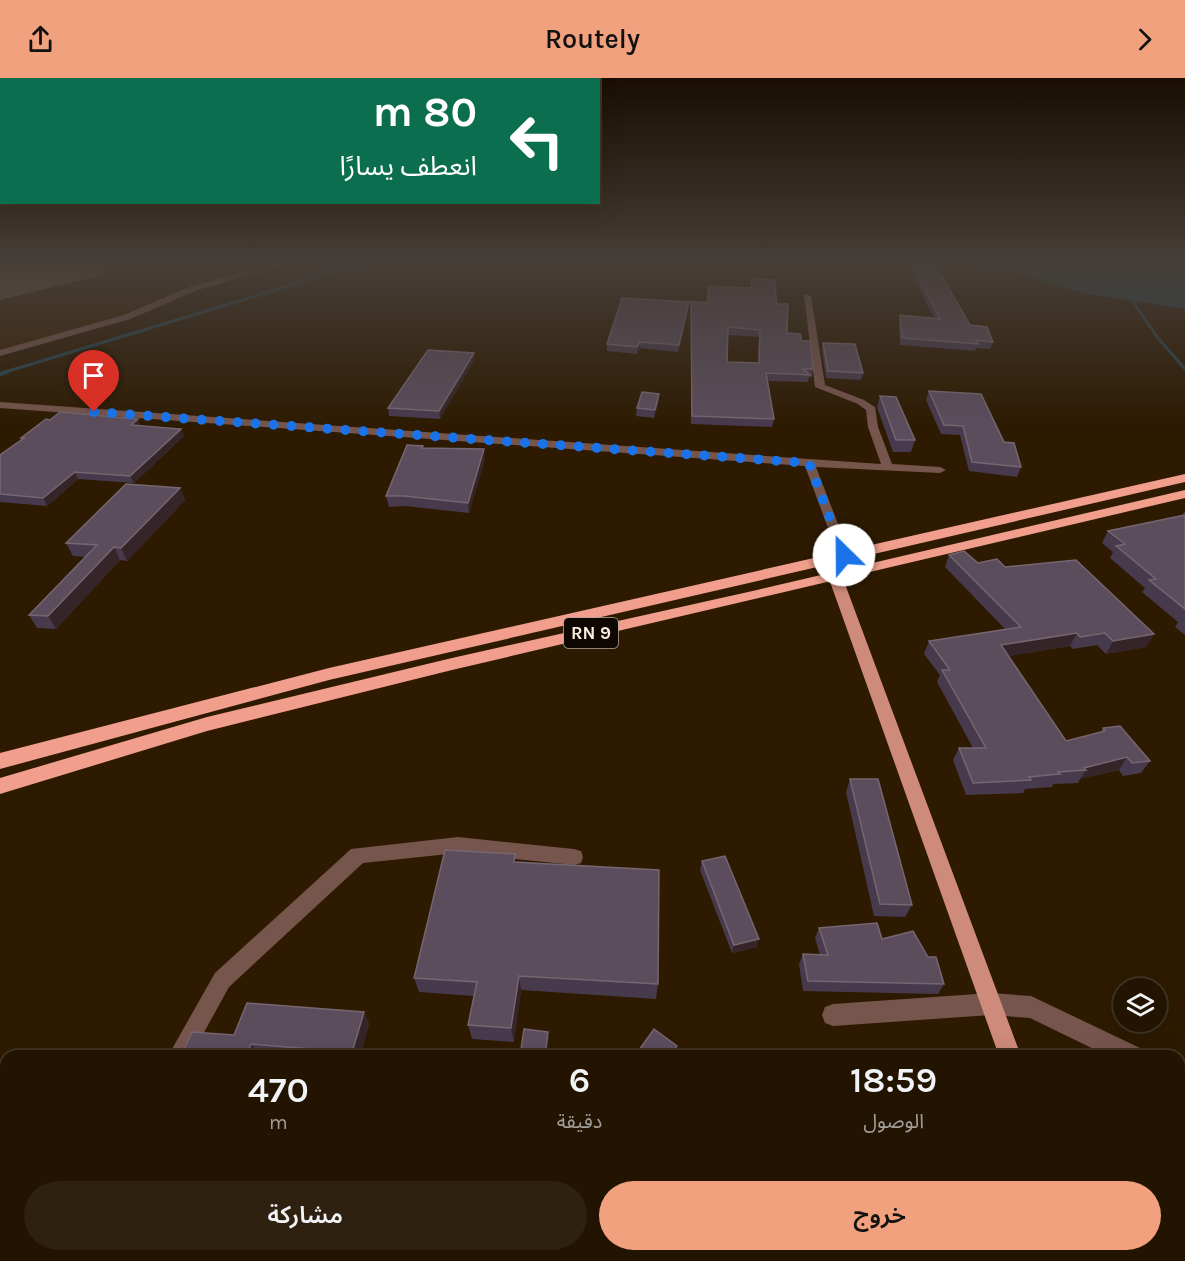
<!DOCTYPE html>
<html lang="ar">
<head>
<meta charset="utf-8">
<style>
	:root { --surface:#221401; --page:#2e2110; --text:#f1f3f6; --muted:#a29e99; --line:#3f3323; --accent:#f1a17d }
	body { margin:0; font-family:Karla,"Noto Sans Arabic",sans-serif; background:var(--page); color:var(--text); direction:rtl; height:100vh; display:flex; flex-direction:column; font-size:22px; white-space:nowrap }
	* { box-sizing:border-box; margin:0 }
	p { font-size:20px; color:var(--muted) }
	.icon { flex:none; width:33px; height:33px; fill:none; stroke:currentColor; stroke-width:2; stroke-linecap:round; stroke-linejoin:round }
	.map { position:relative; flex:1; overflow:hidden; direction:ltr }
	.sheet { position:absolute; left:0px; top:972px; width:1185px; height:212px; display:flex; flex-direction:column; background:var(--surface); border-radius:18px 18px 0 0; box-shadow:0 6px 24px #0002,0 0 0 2px var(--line); direction:rtl }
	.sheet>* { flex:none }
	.top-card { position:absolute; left:0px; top:0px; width:600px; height:126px; box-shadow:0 6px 24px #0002,0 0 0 2px var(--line); direction:rtl; background:#0b6e4f; color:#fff; overflow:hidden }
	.tools { position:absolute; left:1113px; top:900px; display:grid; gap:12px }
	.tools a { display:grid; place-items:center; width:54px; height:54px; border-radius:50%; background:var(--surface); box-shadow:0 6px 24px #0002,0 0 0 2px var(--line); font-size:30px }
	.pin { position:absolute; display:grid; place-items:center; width:51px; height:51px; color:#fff; margin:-62px -26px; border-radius:50% 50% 50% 0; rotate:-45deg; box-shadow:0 0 6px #0007 }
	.pin .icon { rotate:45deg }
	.me { position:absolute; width:66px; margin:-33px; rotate:337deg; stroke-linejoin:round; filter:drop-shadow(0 0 4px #0008) }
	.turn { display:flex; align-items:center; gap:21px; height:126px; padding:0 24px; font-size:27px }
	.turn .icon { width:78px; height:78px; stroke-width:2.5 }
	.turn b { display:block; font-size:42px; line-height:51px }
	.eta { display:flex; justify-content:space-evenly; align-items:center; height:102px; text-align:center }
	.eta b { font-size:36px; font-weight:600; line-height:42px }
	.cta { display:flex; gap:12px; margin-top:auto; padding:12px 24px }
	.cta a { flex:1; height:69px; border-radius:36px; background:var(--accent); color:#111; font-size:24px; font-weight:600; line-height:69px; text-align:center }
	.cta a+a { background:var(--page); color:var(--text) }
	header { display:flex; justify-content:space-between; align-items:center; height:78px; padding:0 24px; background:var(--accent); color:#111; font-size:27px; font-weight:600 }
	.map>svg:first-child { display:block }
</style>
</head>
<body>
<header><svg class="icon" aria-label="forward" viewBox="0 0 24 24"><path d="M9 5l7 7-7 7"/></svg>Routely<svg class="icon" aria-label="share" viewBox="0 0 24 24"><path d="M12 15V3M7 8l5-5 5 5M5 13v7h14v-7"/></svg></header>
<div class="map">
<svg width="1185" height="1183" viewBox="0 0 1185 1183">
	<rect width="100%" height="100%" fill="#2d1a01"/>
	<path fill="#382000" d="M0,185H294L189,215L148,235L0,277Z"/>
	<path fill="#264551" d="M986,185H1185V231L1084,215Z"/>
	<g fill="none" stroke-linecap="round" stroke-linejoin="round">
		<g stroke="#264551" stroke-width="3">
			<path d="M1133,224L1158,260L1185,291"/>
			<path d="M2,295L364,185"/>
		</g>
		<path stroke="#264551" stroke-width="4" d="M0,296L7,294"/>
		<path fill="#6e5d48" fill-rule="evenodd" d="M6,185H111L102,197L0,222V186Z"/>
		<g fill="#76554d" fill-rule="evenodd">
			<path d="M279,185H289L195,213L130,241L0,278V272L124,237L189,209Z"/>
			<path d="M804,216L811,218L825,307L864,322L875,329L878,349L892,386L940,389L946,392L940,395L816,389L850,477L844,481L838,477L805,388L0,330V324L881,386L868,349L866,332L858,326L815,309Z"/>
			<path d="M458,759L574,771L581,773L583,779L581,785L574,787L458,775L363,785L229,909L191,978H168L215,895L351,771Z"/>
			<path d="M991,915L1031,918L1140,970L1143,978H1108L1030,940L991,937L833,948L825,945L822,937L825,929L833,926Z"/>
			<path d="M1179,990L1185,992V1016L1179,1013Z"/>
			<path d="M53,1178H80L78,1183H51Z"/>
		</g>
		<g fill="#ce8a7a" fill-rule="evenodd">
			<path d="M833,476L839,480L842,498L1021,978H999L828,498L827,480Z"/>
			<path d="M1067,1178H1093L1095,1183H1069Z"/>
		</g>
		<g fill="#f19f8c" fill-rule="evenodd">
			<path d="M1185,396V404L329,602L0,691V675L329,590Z"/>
			<path d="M1185,412V420L452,592L207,653L0,716V700L207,639L452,580L757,512Z"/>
		</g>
	</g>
	<g fill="#483a4d" fill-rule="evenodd">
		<path d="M913,188L970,247L993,264L990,271L976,270L975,273L900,267L899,244L900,237L934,240L911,194Z"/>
		<path d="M691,223L707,225L777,226L787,255L802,263L813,291L812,299H809L808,304L768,303L774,341L772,349L691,346ZM728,257L759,259L758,285L727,284Z"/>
		<path d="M688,230L678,274L640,270L637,276L607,273V266Z"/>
		<path d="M823,265L863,295L861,302L826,300L822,272Z"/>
		<path d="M474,282L440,341L389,338L388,330Z"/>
		<path d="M929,313L1004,364L1021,389L1017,399L969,393L960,357L941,356L926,322Z"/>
		<path d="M659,316V323L654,340L636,338L637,330Z"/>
		<path d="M880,318L915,362L911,374H893L877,329Z"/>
		<path d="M141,348L184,358L134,405L78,401L47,428L0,424V377L22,362L21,360Z"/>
		<path d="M423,368V370L485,381L469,435L405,428L389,429L386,418Z"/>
		<path d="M180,410L185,422L127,483L120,482L56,551L37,550L29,537L86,479L73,478L66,465Z"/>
		<path d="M1185,433V557L1175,549L1178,544L1142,514L1145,510L1110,480L1113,474L1102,465L1108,453L1182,438Z"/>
		<path d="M949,477L978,485L1005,489L1154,556L1146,569L1106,576L1097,567L1073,571L1070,568L1008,578L1066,663L1100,655L1103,650L1150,683L1141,695L1123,698L1119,692L1080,701L1078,705L1053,706L1052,709L1025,711L1023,715L966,717L953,682L959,670H973L937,604L940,597L924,576L929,563L1005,551L945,489Z"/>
		<path d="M850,701L912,827L905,839L874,838L846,714Z"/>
		<path d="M702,783L757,869L732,875L700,792Z"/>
		<path d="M516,784L658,906L656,921L521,912L514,964L472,961L468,947L474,918L419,914L414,900Z"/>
		<path d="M819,850L882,861L944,906L938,916L803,913L799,886L803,876L820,877L815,860Z"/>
		<path d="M364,934L369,946L360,978H274L259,977L234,957Z"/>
		<path d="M639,972H676L672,978H642L638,975Z"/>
		<path d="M1144,1178H1179L1185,1183H1146Z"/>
	</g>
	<g fill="#352528">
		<path d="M640,264V270L637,276V269Z"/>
		<path d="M474,275V282L440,341L439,333Z"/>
		<path d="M659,316V323L654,340L655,332Z"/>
		<path d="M138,341L141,348L131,347Z"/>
		<path d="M181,351L184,358L134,405L130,398Z"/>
		<path d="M484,371L485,381L469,435L468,425Z"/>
		<path d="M75,394L78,401L47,428L43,420Z"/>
		<path d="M180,410L185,422L127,483L121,470Z"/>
		<path d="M114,469L120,482L56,551L48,538Z"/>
		<path d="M1077,555L1070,568L995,580L1001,567Z"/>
		<path d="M1154,556L1146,569L1106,576L1113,563Z"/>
		<path d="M1127,679L1119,692L1080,701L1086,692L1084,690Z"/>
		<path d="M759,861L757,869L732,875L734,867Z"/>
		<path d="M519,898L521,912L514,964L511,950Z"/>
		<path d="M364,934L369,946L360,978H351Z"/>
		<path d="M548,954L549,961L546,978H545Z"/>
		<path d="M251,966L259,977V978H247Z"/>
		<path d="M150,1178H165L163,1183H148Z"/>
		<path d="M283,1178H294L292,1183H282Z"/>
	</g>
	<g fill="#5c4d5d" stroke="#756671" stroke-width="1.5" fill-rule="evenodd">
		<path d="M913,188H936L970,247L987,249L993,264L976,262L978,266L902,260L900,237L940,241Z"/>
		<path d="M752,200L774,202L777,226H788L787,255L800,256L802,263H810L813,291H803L810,297L766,295L774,341L692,338L691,223L707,225L709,208L751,210ZM728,249L760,252L759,285L727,284Z"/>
		<path d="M622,220L689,224L679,267L640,264L637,269L607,266Z"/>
		<path d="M823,265L855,266L863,295L828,293Z"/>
		<path d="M428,272L474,275L439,333L388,330Z"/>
		<path d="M929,313L981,316L1004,364L1014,365L1021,389L972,384L963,348L944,347Z"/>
		<path d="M642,314L659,316L655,332L637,330Z"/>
		<path d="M880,318L896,319L915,362H896Z"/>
		<path d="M60,334L138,341L131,347L181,351L130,398L75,394L43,420L0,416V377L24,360H21L46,341L50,342Z"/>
		<path d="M407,367L423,368L422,370L484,371L468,425L404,418H386Z"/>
		<path d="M126,406L180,410L121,470L114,469L48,538L29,537L97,467L66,465Z"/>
		<path d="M1185,437V531L1149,502L1156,501L1116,468L1125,466L1108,453Z"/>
		<path d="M964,473L978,485L997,481L1005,489L1076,482L1154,556L1113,563L1105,555L1080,559L1077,555L1001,567L1066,663L1105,653L1103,650L1120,648L1150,683L1132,685L1127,679L1084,690L1086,692L1058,694L1060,696L1029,699L1031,702L973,705L959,670H986L942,592H950L929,563L1021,549L949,477Z"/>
		<path d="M850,701H878L912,827L880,826Z"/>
		<path d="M445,772L515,776L514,784L659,792L658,906L519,898L511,950L468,947L477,904L414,900Z"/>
		<path d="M725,778L759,861L734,867L702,783Z"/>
		<path d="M877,845L882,861L913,853L928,879H936L944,906L808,903L803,876L828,877L819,850Z"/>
		<path d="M247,925L364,934L351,978H331L333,973L251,966L247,978H181L192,954L234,957Z"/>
		<path d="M524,951L548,954L545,978H520Z"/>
		<path d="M654,951L677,968L670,978H646L639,972Z"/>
		<path d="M1179,1030H1185V1183H1165L1163,1178H1179Z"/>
		<path d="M93,1178H150L148,1183H91Z"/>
		<path d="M253,1178H283L282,1183H252Z"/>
		<path d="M414,1178H675V1183H413Z"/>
	</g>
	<linearGradient id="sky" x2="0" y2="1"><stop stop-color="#190e01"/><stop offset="0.53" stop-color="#463e38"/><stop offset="1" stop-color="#463e38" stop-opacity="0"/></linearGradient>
	<rect width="1185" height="350" fill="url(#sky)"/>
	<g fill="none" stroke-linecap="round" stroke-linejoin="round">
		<path stroke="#1a73e8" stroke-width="10" stroke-dasharray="0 18" d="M94,334L809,385L844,477"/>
	</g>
	<g text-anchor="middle" stroke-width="5" stroke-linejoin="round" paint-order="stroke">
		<rect fill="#0f0701" stroke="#b4a89c" stroke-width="1.5" x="564" y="540" width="54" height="30" rx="4.5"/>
		<g font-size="18" font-weight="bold" fill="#fbeddf">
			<text x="591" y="561">RN 9</text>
		</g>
	</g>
</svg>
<div class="tools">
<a><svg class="icon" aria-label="layers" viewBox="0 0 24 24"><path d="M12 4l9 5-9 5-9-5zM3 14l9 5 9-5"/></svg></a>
</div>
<div class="pin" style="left:94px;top:334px;background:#d93025"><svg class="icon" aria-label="arrive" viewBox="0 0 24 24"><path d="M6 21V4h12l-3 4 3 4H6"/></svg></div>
<svg class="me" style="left:844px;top:477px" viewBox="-20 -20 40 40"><circle r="19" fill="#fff"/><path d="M0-13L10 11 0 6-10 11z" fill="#1a73e8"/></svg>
<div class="top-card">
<div class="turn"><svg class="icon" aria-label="left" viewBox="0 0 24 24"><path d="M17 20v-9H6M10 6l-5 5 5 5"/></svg><div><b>80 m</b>انعطف يسارًا</div></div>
</div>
<section class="sheet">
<div class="eta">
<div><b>18:59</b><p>الوصول</p></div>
<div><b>6</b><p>دقيقة</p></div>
<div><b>470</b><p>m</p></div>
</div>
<div class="cta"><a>خروج</a><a>مشاركة</a></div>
</section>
</div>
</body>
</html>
